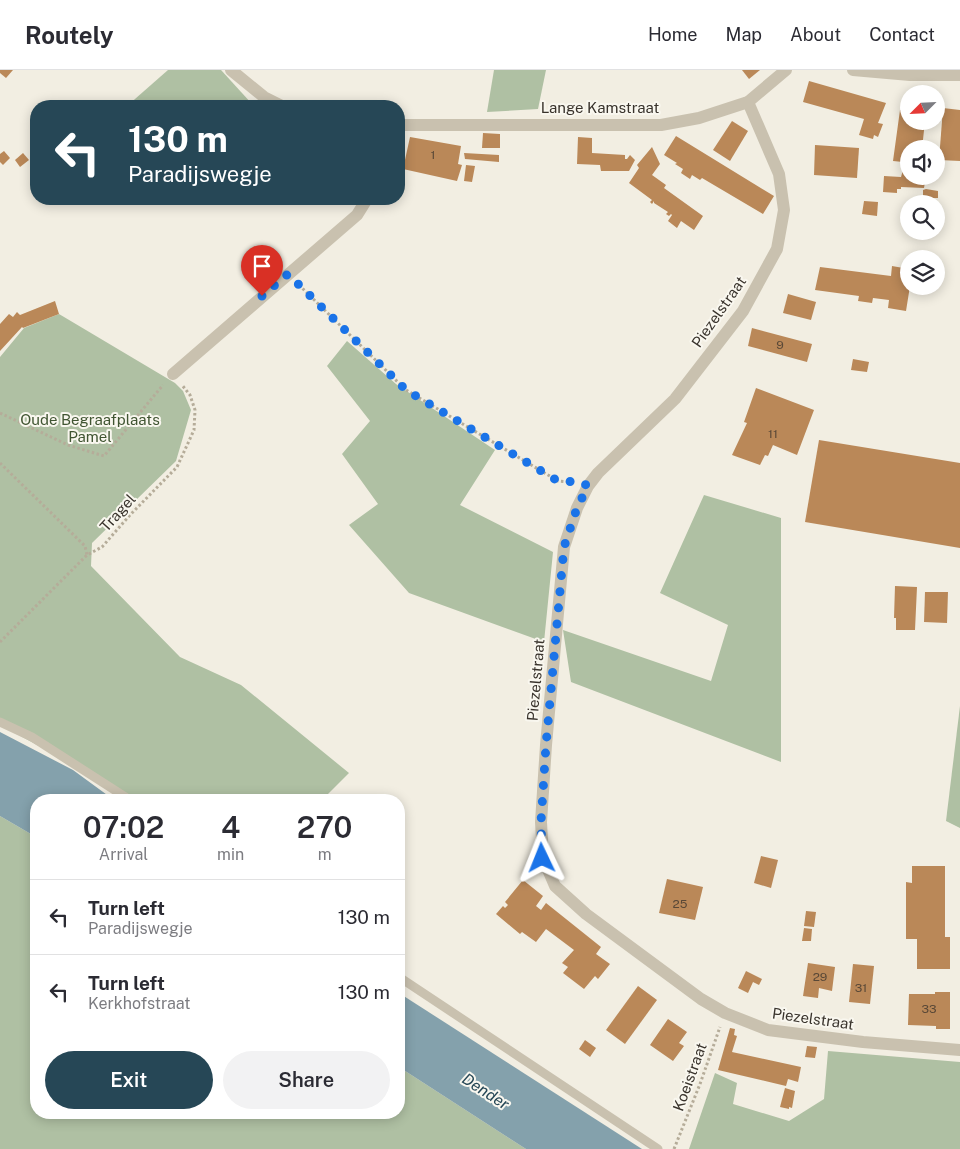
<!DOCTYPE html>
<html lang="en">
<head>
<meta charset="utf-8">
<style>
	:root { --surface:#fff; --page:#f2f2f3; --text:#2b2b33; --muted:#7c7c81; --line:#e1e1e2; --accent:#264756 }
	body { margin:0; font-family:"Public Sans",sans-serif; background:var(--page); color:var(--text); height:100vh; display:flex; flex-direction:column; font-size:19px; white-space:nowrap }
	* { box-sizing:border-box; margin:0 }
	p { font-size:16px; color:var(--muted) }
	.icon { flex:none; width:28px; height:28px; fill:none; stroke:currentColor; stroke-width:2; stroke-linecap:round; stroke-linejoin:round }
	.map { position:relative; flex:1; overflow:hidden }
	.drawer { position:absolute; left:30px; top:724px; width:375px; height:325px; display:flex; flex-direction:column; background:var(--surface); border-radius:20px; box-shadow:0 2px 12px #0003 }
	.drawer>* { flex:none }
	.hud { position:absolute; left:30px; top:30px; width:375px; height:105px; border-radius:20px; box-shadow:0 2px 12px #0003; background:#264756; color:#fff; overflow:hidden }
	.needle { width:32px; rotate:246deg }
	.fabs { position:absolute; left:900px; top:15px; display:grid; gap:10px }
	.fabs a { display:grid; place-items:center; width:45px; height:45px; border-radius:50%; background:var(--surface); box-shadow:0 2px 12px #0003; font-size:25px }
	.pin { position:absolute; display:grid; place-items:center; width:42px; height:42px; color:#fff; margin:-51px -21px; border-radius:50% 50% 50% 0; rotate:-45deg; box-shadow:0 0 5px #0007 }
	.pin .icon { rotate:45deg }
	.me { position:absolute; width:55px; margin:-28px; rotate:358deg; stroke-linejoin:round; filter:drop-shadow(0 0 4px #0008) }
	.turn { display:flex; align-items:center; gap:18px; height:105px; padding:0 15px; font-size:22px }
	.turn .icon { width:65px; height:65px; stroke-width:2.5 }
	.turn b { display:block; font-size:35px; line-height:42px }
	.eta { display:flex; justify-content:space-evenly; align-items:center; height:85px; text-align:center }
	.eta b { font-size:30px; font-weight:600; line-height:35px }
	.primary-button { display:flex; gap:10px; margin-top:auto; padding:10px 15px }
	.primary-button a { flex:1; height:58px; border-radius:30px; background:var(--accent); color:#fff; font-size:20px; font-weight:600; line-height:58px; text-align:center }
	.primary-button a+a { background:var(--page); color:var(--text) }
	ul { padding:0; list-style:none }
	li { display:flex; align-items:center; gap:15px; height:75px; padding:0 15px; border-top:1px solid var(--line) }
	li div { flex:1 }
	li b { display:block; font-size:19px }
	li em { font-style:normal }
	header { display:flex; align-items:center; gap:30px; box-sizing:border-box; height:70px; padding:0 25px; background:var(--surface); border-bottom:1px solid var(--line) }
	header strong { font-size:24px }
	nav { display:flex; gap:28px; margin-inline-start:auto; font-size:18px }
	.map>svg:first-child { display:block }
</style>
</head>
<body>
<header>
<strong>Routely</strong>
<nav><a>Home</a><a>Map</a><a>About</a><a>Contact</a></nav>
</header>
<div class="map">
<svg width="960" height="1079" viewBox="0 0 960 1079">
	<rect width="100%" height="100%" fill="#f2eee2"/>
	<g fill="#afc0a3">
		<path d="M168,0H221L252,34L250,36H127Z"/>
		<path d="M494,0H546L538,39L487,42Z"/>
		<path d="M59,244L175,313L183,321L191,340L176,391L92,473L91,496L180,587L241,615L349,703L322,730H139L0,655V287L24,258Z"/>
		<path d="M347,271L396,314L495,380L460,435L553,482L544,572L409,523L349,455L378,434L342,384L370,351L327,296Z"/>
		<path d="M704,425L781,448V692L571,612L563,560L711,611L728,555L660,523Z"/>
		<path d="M960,636V758L946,751Z"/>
		<path d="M0,746L36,767V1042H399V997L526,1079H0Z"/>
		<path d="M828,981L960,992V1079H689L715,1003L737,1013L733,1034L789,1051L824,1029Z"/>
	</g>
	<g fill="#84a1ac">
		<path d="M0,662L73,700L114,730H36V767L0,746Z"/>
		<path d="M399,923L642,1079H526L399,997Z"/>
	</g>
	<g fill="#ba8858">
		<path d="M0,0H13L6,8L0,3Z"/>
		<path d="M742,0H760L749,9Z"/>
		<path d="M809,11L886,33L878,53L883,54L878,67L874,65L873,69L859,65L864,49L803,32Z"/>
		<path d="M943,38L960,40V91L939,90Z"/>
		<path d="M900,40L909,41V51H925L922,79H909V106H926L924,118L901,117V119H897V123L883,122L884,106L901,107L903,100V92L893,91Z"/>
		<path d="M732,51L748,61L730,91L713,80Z"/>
		<path d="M483,63L500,64V78H482Z"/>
		<path d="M676,66L774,126L763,144L702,108L700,110L692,105L690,109L681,103L683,99L675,94L677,93L664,85Z"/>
		<path d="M410,67L461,76L458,94L462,95L457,111L403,99Z"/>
		<path d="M578,67L592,68V83L625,85V89H627L630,85L635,90L629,101H601L600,95L577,94Z"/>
		<path d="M815,75L859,78L857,108L814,105Z"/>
		<path d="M652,77L660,94L652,105L666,115L664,118L703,146L694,160L681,151L677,158L668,151L672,145L671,144L669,146L666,144L668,142L654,133V131L652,134L650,132L652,130L629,113L639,98L637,95Z"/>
		<path d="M4,81L10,88L3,95L0,92V84Z"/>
		<path d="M23,83L29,90L20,97L15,90Z"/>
		<path d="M464,83L499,85V92L465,89Z"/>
		<path d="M466,95L475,96L472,112L464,111Z"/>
		<path d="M926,119L938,121V128H923V120Z"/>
		<path d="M864,131L878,132L877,146L862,144Z"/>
		<path d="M892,196L909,199V216H910L906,241L888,238L889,230L873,228L872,233L858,231L859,226L815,220L820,197L891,206Z"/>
		<path d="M788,224L816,232L811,250L783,243Z"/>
		<path d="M55,231L59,244L23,258L22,257L0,281V254L9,244L13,247L17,242L20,245Z"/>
		<path d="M752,258L812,274L807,292L748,276Z"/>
		<path d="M853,289L869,292L867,302L851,300Z"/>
		<path d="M756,318L814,340L797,385L773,375L768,386L765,385L760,395L732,385L747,353L744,352Z"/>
		<path d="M819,370L960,393V478L805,452Z"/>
		<path d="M895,516L917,517L915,560H896V548H894Z"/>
		<path d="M925,522H948L947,553L924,552Z"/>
		<path d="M761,786L778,790L771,818L754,813Z"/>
		<path d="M912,796H945V867H950V899H917V869H906V812L912,813Z"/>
		<path d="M667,809L703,817L695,850L659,843Z"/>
		<path d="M523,810L543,826L536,836L541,840L546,833L601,877L596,884L610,894L598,909L595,906L584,919L563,903L568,897L562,893L574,880L546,859L536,872L522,862L520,864L496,844L503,836L505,838L508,835L505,832Z"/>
		<path d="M806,841L816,842L814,857L804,856Z"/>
		<path d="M804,858L812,859L811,871H802Z"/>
		<path d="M808,893L835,897L832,921L819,918L818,928L803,926Z"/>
		<path d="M853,894L874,896L870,934L849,932Z"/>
		<path d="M746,901L762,909L759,915L753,912L748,923L738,918Z"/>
		<path d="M638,916L657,930L625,974L606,960Z"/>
		<path d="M935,922H950V959H936V956L908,955L909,924H935Z"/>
		<path d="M668,949L687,962L679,973L684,976L673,991L650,975Z"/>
		<path d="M730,958L735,959L734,965L737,966L732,982L801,997L798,1012L788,1009L786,1016L718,1000Z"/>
		<path d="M585,970L596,978L590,987L579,979Z"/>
		<path d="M807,976L817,977L815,988L805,987Z"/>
		<path d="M785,1018L795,1021L792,1038L789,1037V1039L780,1037Z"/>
	</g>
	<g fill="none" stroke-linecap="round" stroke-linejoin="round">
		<g stroke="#b5ac99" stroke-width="3" stroke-dasharray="2.5 2.5" stroke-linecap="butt">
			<path d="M299,215L406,320L558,411L572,412"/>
			<path d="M0,343L68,375L104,386L163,315"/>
			<path d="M0,393L85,476L87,485"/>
			<path d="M0,572L87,485L102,477L130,445L177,397L194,360L195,340L190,325L182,315"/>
			<path d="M674,1079L700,1014L720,957"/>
		</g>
		<g stroke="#c9c1af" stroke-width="9">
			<path d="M0,652L32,667L130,730"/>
			<path d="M399,907L658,1079"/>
		</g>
		<g stroke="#c9c1af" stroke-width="12">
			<path d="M231,0L264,27L282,36"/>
			<path d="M853,0L910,5H960"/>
			<path d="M748,32L779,104L784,140L777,179L743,241L675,329L598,403L588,416L577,438L564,477L546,675L541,752L543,788L555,816L586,844L701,929L725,943L768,960L863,972L960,980"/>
			<path d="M399,55H661L699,48L748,32L786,0"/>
			<path d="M173,304L357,145L367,129"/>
		</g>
	</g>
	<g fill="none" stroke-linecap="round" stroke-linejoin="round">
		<path stroke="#1a73e8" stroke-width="9" stroke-dasharray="0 16.2" d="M262,226L288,204L406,320L558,411L581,412L588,416L577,438L564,477L546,675L541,752L542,788"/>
	</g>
	<g text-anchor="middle" stroke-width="4" stroke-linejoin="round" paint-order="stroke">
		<g font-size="12" fill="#594837">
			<text x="433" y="89">1</text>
			<text x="780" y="279">9</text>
			<text x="773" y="368">11</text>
			<text x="680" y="838">25</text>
			<text x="820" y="911">29</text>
			<text x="861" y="922">31</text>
			<text x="929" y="943">33</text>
		</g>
		<g font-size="15" fill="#39332c" stroke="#f9f7ef">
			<text x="600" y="43">Lange Kamstraat</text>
			<text transform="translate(719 242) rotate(-55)" y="5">Piezelstraat</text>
			<text transform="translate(118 443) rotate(-48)" y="5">Tragel</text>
			<text transform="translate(536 610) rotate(-85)" y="5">Piezelstraat</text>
			<text transform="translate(813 949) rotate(8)" y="5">Piezelstraat</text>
			<text transform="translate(690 1007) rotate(-70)" y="5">Koeistraat</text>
		</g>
		<g font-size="15" fill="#405532" stroke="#f9f7ef">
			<text x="90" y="355">Oude Begraafplaats<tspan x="90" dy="17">Pamel</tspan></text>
		</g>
		<g font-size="16" font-style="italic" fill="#264756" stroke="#f9f7ef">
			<text transform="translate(486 1021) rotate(33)" y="6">Dender</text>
		</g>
	</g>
</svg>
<div class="fabs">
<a><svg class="needle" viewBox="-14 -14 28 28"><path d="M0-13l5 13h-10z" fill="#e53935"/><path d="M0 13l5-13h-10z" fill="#7c7c81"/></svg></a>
<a><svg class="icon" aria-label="sound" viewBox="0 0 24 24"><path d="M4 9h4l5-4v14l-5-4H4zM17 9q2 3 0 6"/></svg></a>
<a><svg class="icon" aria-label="search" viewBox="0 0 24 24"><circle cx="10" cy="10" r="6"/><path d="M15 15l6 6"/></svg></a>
<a><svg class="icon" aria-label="layers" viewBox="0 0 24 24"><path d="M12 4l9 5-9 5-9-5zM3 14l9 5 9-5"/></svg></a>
</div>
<div class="pin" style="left:262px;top:226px;background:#d93025"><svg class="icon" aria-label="arrive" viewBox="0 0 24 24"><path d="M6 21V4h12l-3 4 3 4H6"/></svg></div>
<svg class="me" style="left:542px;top:788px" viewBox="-20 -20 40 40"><path d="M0-17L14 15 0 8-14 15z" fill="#1a73e8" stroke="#fff" stroke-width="4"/></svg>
<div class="hud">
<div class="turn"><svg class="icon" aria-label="left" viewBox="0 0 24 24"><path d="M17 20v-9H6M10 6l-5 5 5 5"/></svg><div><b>130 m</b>Paradijswegje</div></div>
</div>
<section class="drawer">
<div class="eta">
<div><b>07:02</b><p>Arrival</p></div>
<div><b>4</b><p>min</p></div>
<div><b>270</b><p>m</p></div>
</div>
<ul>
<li><svg class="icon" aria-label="left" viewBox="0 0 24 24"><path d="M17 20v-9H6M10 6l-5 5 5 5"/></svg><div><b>Turn left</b><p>Paradijswegje</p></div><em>130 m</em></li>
<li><svg class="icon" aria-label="left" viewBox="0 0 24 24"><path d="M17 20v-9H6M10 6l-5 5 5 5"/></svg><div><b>Turn left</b><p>Kerkhofstraat</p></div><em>130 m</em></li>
</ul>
<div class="primary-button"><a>Exit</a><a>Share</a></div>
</section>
</div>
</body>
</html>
